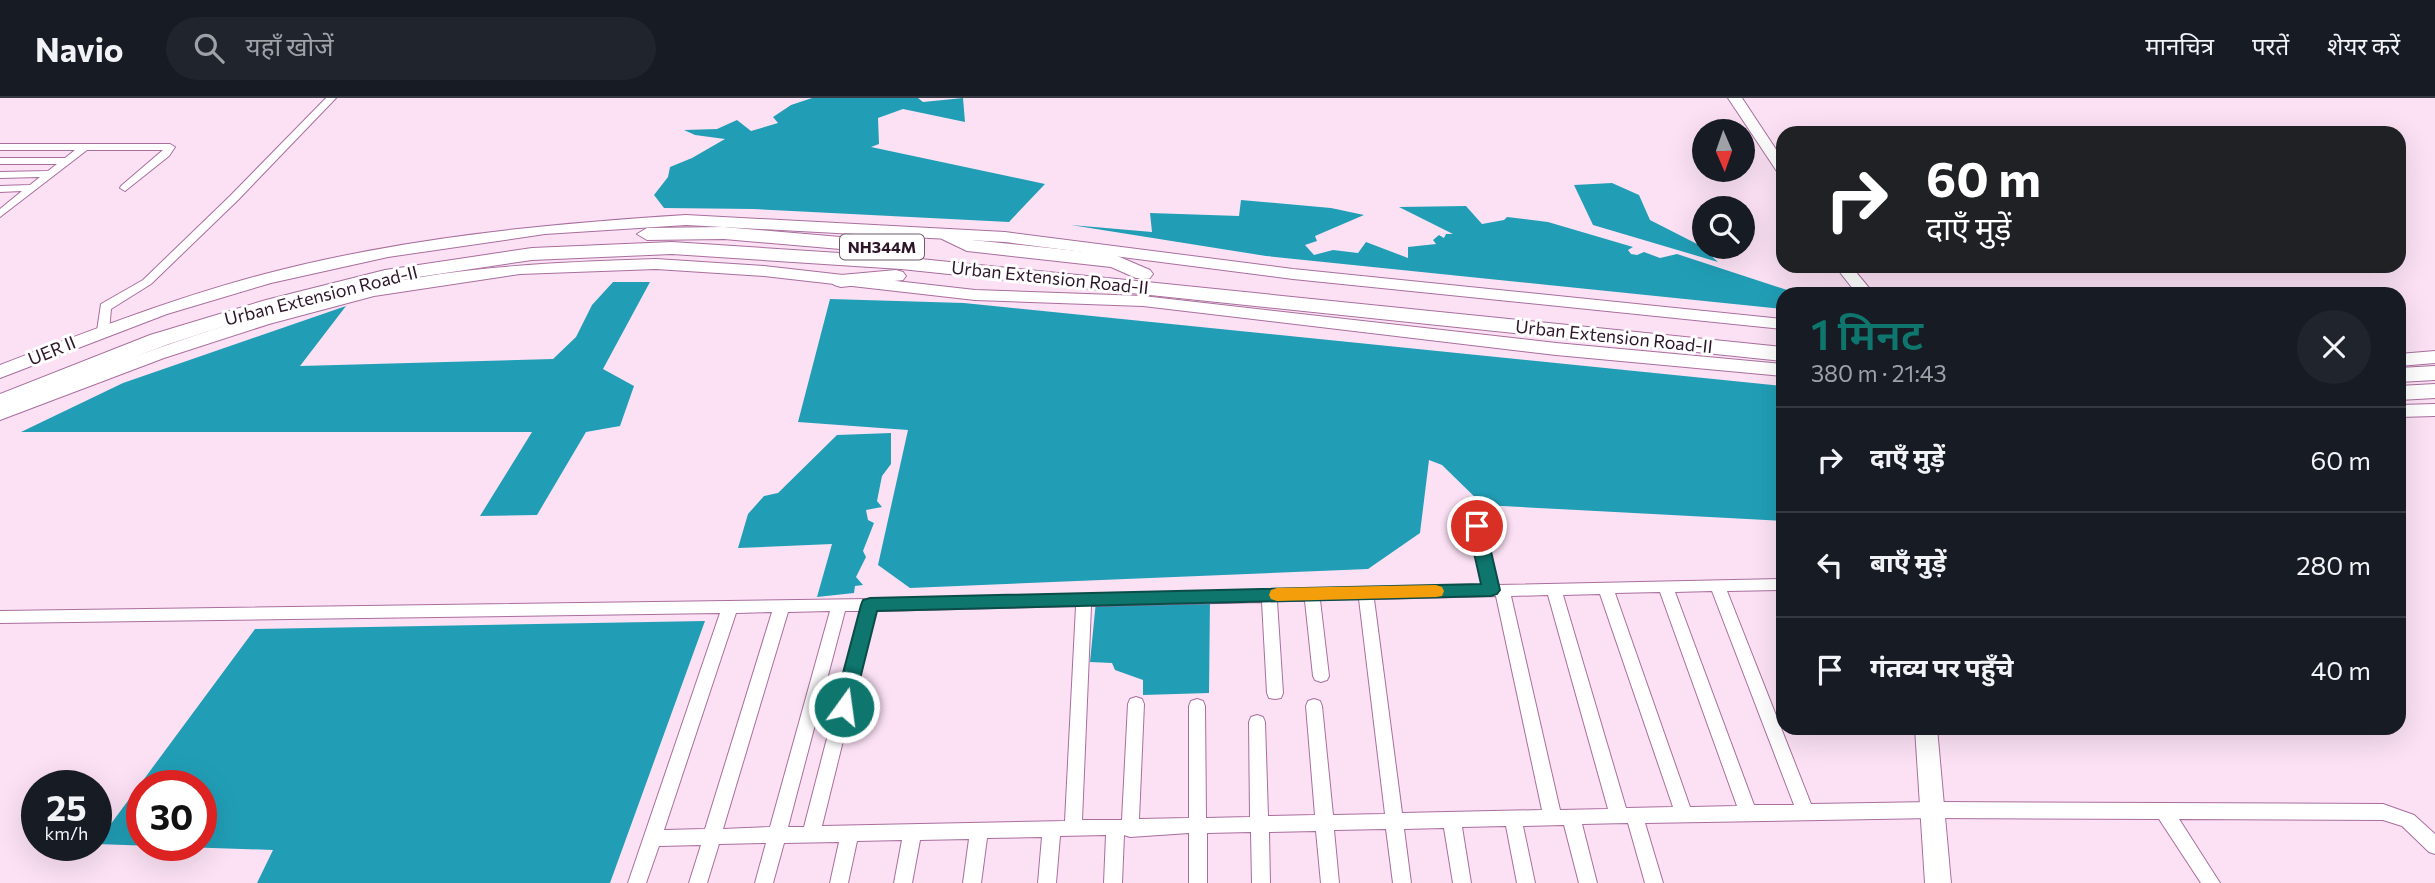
<!DOCTYPE html>
<html lang="hi">
<head>
<meta charset="utf-8">
<style>
	:root { --surface:#171b24; --page:#20242c; --text:#f1f3f6; --muted:#9ea1a6; --line:#363941; --accent:#0f766e }
	body { margin:0; font-family:Commissioner,"Noto Sans Devanagari",sans-serif; background:var(--page); color:var(--text); height:100vh; display:flex; flex-direction:column; font-size:26px; white-space:nowrap }
	* { box-sizing:border-box; margin:0 }
	p { font-size:23px; color:var(--muted) }
	.icon { flex:none; width:38px; height:38px; fill:none; stroke:currentColor; stroke-width:2; stroke-linecap:round; stroke-linejoin:round }
	.map { position:relative; flex:1; overflow:hidden }
	.sheet { position:absolute; left:1776px; top:189px; width:630px; height:448px; display:flex; flex-direction:column; background:var(--surface); border-radius:21px; box-shadow:0 7px 28px #0002 }
	.sheet>* { flex:none }
	.guide { position:absolute; left:1776px; top:28px; width:630px; height:147px; border-radius:21px; box-shadow:0 7px 28px #0002; background:#202124; color:#fff; overflow:hidden }
	.needle { width:46px; rotate:178deg }
	.tools { position:absolute; left:1692px; top:21px; display:grid; gap:14px }
	.tools a { display:grid; place-items:center; width:63px; height:63px; border-radius:50%; background:var(--surface); box-shadow:0 7px 28px #0002; font-size:35px }
	.speed { position:absolute; left:21px; top:672px; display:flex; gap:14px; font-size:35px; font-weight:700; text-align:center }
	.speed>* { display:grid; place-content:center; width:91px; height:91px; border-radius:50%; background:var(--surface); box-shadow:0 7px 28px #0002; line-height:1 }
	.speed small { font-size:18px; font-weight:400 }
	.speed .limit { border:10px solid #d22; background:#fff; color:#111 }
	.pin { position:absolute; display:grid; place-items:center; width:60px; height:60px; color:#fff; margin:-30px; border:4px solid #fff; border-radius:50%; box-shadow:0 2px 7px #0007 }
	.me { position:absolute; width:77px; margin:-38px; rotate:14deg; stroke-linejoin:round; filter:drop-shadow(0 0 5px #0008) }
	.turn { display:flex; align-items:center; gap:24px; height:147px; padding:0 35px; font-size:32px }
	.turn .icon { width:91px; height:91px; stroke-width:2.5 }
	.turn b { display:block; font-size:49px; line-height:60px }
	.round { display:grid; place-items:center; flex:none; width:74px; height:74px; border-radius:37px; background:var(--page) }
	.overview { display:flex; align-items:center; justify-content:space-between; height:119px; padding:0 35px }
	h1 { font-size:42px; font-weight:600; line-height:52px; color:var(--accent) }
	ul { padding:0; list-style:none }
	li { display:flex; align-items:center; gap:21px; height:105px; padding:0 35px; border-top:2px solid var(--line) }
	li div { flex:1 }
	li b { display:block; font-size:26px }
	li em { font-style:normal }
	header { display:flex; align-items:center; gap:42px; box-sizing:border-box; height:98px; padding:0 35px; background:var(--surface); border-bottom:2px solid var(--line) }
	header strong { font-size:33px }
	nav { display:flex; gap:38px; margin-inline-start:auto; font-size:24px }
	.search { width:490px; height:63px; background:var(--page); display:flex; align-items:center; gap:18px; box-sizing:border-box; padding:0 24px; border-radius:38px; color:var(--muted); font-size:26px }
	.map>svg:first-child { display:block }
</style>
</head>
<body>
<header>
<strong>Navio</strong>
<div class="search"><svg class="icon" aria-label="search" viewBox="0 0 24 24"><circle cx="10" cy="10" r="6"/><path d="M15 15l6 6"/></svg>यहाँ खोजें</div>
<nav><a>मानचित्र</a><a>परतें</a><a>शेयर करें</a></nav>
</header>
<div class="map">
<svg width="2435" height="785" viewBox="0 0 2435 785">
	<rect width="100%" height="100%" fill="#fce1f5"/>
	<g fill="#219eb6" fill-rule="evenodd">
		<path d="M812,0H918L923,4L963,0L965,24L903,11L878,20L879,46L871,49L1045,86L1009,124L753,111L664,110L654,97L668,79L670,69L692,60L725,41L695,37L684,32L717,31L737,22L751,33L778,25L773,19L791,7Z"/>
		<path d="M1612,85L1639,97L1650,122L1699,147L1718,164L1593,127L1574,87Z"/>
		<path d="M1241,102L1331,110L1364,117L1315,138L1317,143L1305,147L1314,157L1333,152L1358,155L1366,144L1408,160V149L1436,146L1433,142L1439,137L1444,140L1446,136H1453L1399,109L1466,108L1482,126L1504,122L1507,119L1548,124L1633,149L1628,152L1631,156L1637,157L1644,154L1660,160L1677,156L1799,196H1783V211L1266,158L1071,127L1152,134L1150,115L1239,118Z"/>
		<path d="M613,184H650L603,271L634,288L620,328L586,334L537,417L480,418L532,334H21L123,285L346,208L300,268L553,261L576,239L592,207Z"/>
		<path d="M830,201L964,205L1783,288V423L1483,407L1442,367L1429,362L1420,435L1368,471L910,490L878,467L908,332L798,324Z"/>
		<path d="M891,335V366L882,378L877,403L882,409L866,412L868,422L874,425L863,453L866,459L856,479L863,487L855,488L854,495L817,499L832,446L738,450L748,416L764,398L778,395L837,337Z"/>
		<path d="M1210,501L1209,595L1143,597V582L1115,572L1112,565L1090,564L1096,503Z"/>
		<path d="M705,523L610,785H257L273,752L96,746L255,531ZM142,688H201V747H142Z"/>
	</g>
	<g fill="none" stroke-linecap="round" stroke-linejoin="round">
		<defs>
			<g id="street">
				<path d="M326,0H336L238,102L151,186L111,211L109,233L103,237L99,236L97,233L101,206L143,182L230,98Z"/>
				<path d="M0,46H170L175,49L169,58L125,93L120,90L121,88L163,52H87L0,119V111L22,93L0,94V88L30,87L40,79L0,80V74L48,73L57,66H0V60H65L75,52H0Z"/>
				<path d="M1472,402L1479,407L1497,487L1783,481V492L1727,493L1811,706L1933,704L2383,706L2414,717L2435,736V756L2429,754L2402,728L2383,722L2179,721L2220,785H2201L2159,721L1933,720L1645,725L1663,785H1645L1628,725L1582,726L1597,785H1579L1564,727L1523,728L1535,785H1517L1506,728L1462,729L1471,785H1453L1444,730L1404,731L1411,785H1393L1386,731L1334,732L1339,785H1321L1316,733L1269,734L1270,785H1252L1251,734L1207,735V785H1189V735L1130,739L1124,737L1122,785H1104L1106,737L1060,738L1056,785H1038L1042,739L987,740L981,785H963L969,741L920,742L912,785H894L902,742L857,743L848,785H830L839,744L784,745L773,785H755L766,745L719,746L707,785H689L701,747L659,748L646,785H628L720,515L0,525V513L869,501L1482,487L1465,407ZM1712,493L1794,707H1754L1675,494ZM1660,494L1737,708L1690,709L1615,495ZM1600,496L1673,709L1626,710L1563,497ZM1548,497L1608,711L1560,712L1511,498ZM1496,498L1542,712L1402,715L1374,501ZM1359,501L1385,716L1333,717L1322,608L1320,603L1314,601L1308,603L1306,608L1315,717L1268,718L1265,624L1263,619L1257,617L1251,619L1249,624L1250,719L1206,720L1205,608L1203,603L1197,601L1191,603L1189,608V720L1139,721L1144,606L1142,601L1136,599L1130,601L1128,606L1122,722H1082L1091,508L1262,504L1267,595L1269,600L1275,601L1281,600L1283,595L1277,503H1305L1313,578L1315,582L1321,584L1327,582L1329,578L1320,502ZM1076,508L1065,723L822,728L875,513ZM830,513L770,729L723,731L788,514ZM845,513H860L804,729H788ZM772,514L705,731L664,732L736,515Z"/>
			</g>
			<g id="secondary">
				<path d="M1728,0H1742L1783,62V76L1778,75Z"/>
				<path d="M1835,168H1851L1874,196H1857Z"/>
				<path d="M1915,630H1937L1951,785H1925Z"/>
			</g>
			<g id="primary">
				<path d="M686,117L1005,134L1293,171L1783,221V231L1293,181L1005,144L686,127L545,136L388,159L271,185L167,216L0,280V267C86,234 172,201 261,177C400,140 543,126 686,117Z"/>
				<path d="M656,161L764,168L975,192L1143,198L1556,245L1783,266V278L1556,257L1143,208L975,202L764,178L656,171L520,176L374,198L269,226L164,260L0,322V309C122,263 244,215 372,188C466,168 561,164 656,161Z"/>
				<path d="M2435,253V265L2399,268V256Z"/>
				<path d="M2435,306V318L2399,319V307Z"/>
			</g>
			<g id="highway">
				<path d="M724,129L852,140L862,146L852,152L724,141L647,142L637,136L647,130Z"/>
				<path d="M949,131L972,142L1115,157L1150,172L1153,176L1150,180H1136L1111,169L967,153L942,141L939,137Z"/>
				<path d="M672,144L901,159L1783,249V263L901,171L672,156L532,162L385,184L280,210L166,247L0,311V296L150,237L266,202L385,172L532,150Z"/>
				<path d="M896,172L903,174L906,178L903,182L841,189L834,187L831,183L834,179L841,177Z"/>
				<path d="M2435,268V282L2399,284V270Z"/>
				<path d="M2435,286V300L2399,302V288Z"/>
			</g>
		</defs>
		<use href="#street" stroke="#a96e9d" stroke-width="2"/>
		<use href="#secondary" stroke="#a96e9d" stroke-width="2"/>
		<use href="#primary" stroke="#a96e9d" stroke-width="2"/>
		<use href="#highway" stroke="#a96e9d" stroke-width="2"/>
		<use href="#street" fill="#fff" fill-rule="evenodd"/>
		<use href="#secondary" fill="#fff" fill-rule="evenodd"/>
		<use href="#primary" fill="#fff" fill-rule="evenodd"/>
		<use href="#highway" fill="#fff" fill-rule="evenodd"/>
	</g>
	<path fill="#0f766e" stroke="#0a4d48" stroke-width="2" d="M1477,423L1485,428L1500,492L1497,496L1491,498L877,513L853,609L850,615L844,617L837,615L834,609L861,507L863,502L870,500L1481,486L1468,428Z"/>
	<path fill="#f59e0b" d="M1436,487L1442,489L1444,493L1442,498L1436,499L1277,503L1271,501L1269,497L1271,492L1277,490Z"/>
	<g text-anchor="middle" stroke-width="6" stroke-linejoin="round" paint-order="stroke">
		<rect fill="#fff" stroke="#6d5c69" stroke-width="2" x="840" y="136.5" width="84" height="25" rx="5"/>
		<g font-size="16" font-weight="bold" fill="#2e1629">
			<text x="882" y="155">NH344M</text>
		</g>
		<g font-size="18" fill="#2e1629" stroke="#fff">
			<text transform="translate(1050 180) rotate(6)" y="6">Urban Extension Road-II</text>
			<text transform="translate(321 198) rotate(-14)" y="6">Urban Extension Road-II</text>
			<text transform="translate(1614 239) rotate(6)" y="6">Urban Extension Road-II</text>
			<text transform="translate(52 253) rotate(-22)" y="6">UER II</text>
		</g>
	</g>
</svg>
<div class="tools">
<a><svg class="needle" viewBox="-14 -14 28 28"><path d="M0-13l5 13h-10z" fill="#e53935"/><path d="M0 13l5-13h-10z" fill="#9ea1a6"/></svg></a>
<a><svg class="icon" aria-label="search" viewBox="0 0 24 24"><circle cx="10" cy="10" r="6"/><path d="M15 15l6 6"/></svg></a>
</div>
<div class="speed"><div>25<small>km/h</small></div><div class="limit">30</div></div>
<div class="pin" style="left:1477px;top:428px;background:#d93025"><svg class="icon" aria-label="arrive" viewBox="0 0 24 24"><path d="M6 21V4h12l-3 4 3 4H6"/></svg></div>
<svg class="me" style="left:844px;top:609px" viewBox="-20 -20 40 40"><circle r="17" fill="#0f766e" stroke="#fff" stroke-width="3"/><path d="M0-11L8 9 0 5-8 9z" fill="#fff"/></svg>
<div class="guide">
<div class="turn"><svg class="icon" aria-label="right" viewBox="0 0 24 24"><path d="M7 20v-9h11M14 6l5 5-5 5"/></svg><div><b>60 m</b>दाएँ मुड़ें</div></div>
</div>
<section class="sheet">
<div class="overview"><div><h1>1 मिनट</h1><p>380 m · 21:43</p></div><a class="round"><svg class="icon" aria-label="close" viewBox="0 0 24 24"><path d="M6 6l12 12M18 6L6 18"/></svg></a></div>
<ul>
<li><svg class="icon" aria-label="right" viewBox="0 0 24 24"><path d="M7 20v-9h11M14 6l5 5-5 5"/></svg><div><b>दाएँ मुड़ें</b></div><em>60 m</em></li>
<li><svg class="icon" aria-label="left" viewBox="0 0 24 24"><path d="M17 20v-9H6M10 6l-5 5 5 5"/></svg><div><b>बाएँ मुड़ें</b></div><em>280 m</em></li>
<li><svg class="icon" aria-label="arrive" viewBox="0 0 24 24"><path d="M6 21V4h12l-3 4 3 4H6"/></svg><div><b>गंतव्य पर पहुँचे</b></div><em>40 m</em></li>
</ul>
</section>
</div>
</body>
</html>
